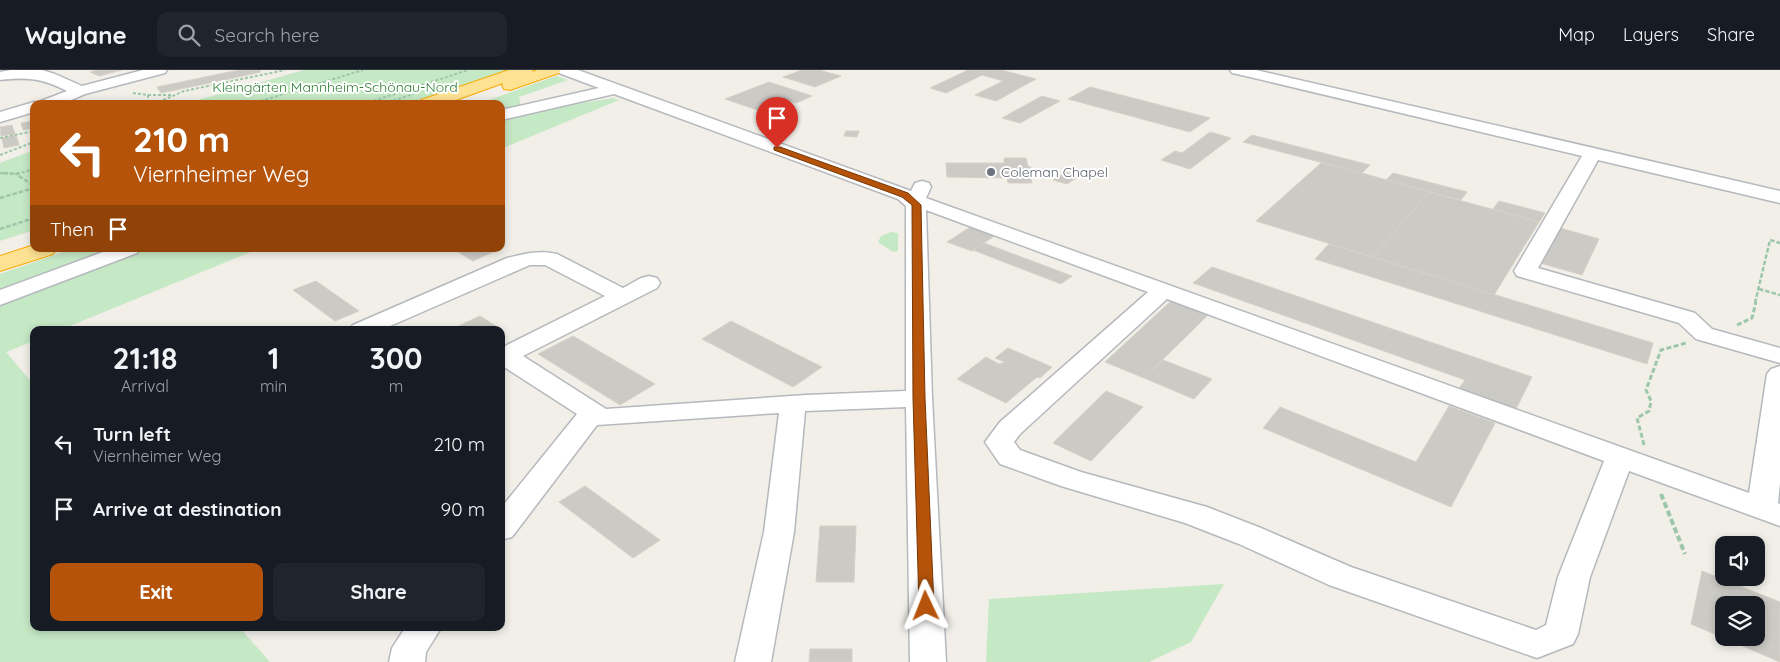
<!DOCTYPE html>
<html lang="en">
<head>
<meta charset="utf-8">
<style>
	:root { --surface:#171b24; --page:#20242c; --text:#f1f3f6; --muted:#9ea1a6; --line:#363941; --accent:#b45309 }
	body { margin:0; font-family:Quicksand,sans-serif; background:var(--page); color:var(--text); height:100vh; display:flex; flex-direction:column; font-size:19px; white-space:nowrap }
	* { box-sizing:border-box; margin:0 }
	p { font-size:16px; color:var(--muted) }
	.icon { flex:none; width:28px; height:28px; fill:none; stroke:currentColor; stroke-width:2; stroke-linecap:round; stroke-linejoin:round }
	.map { position:relative; flex:1; overflow:hidden }
	.panel { position:absolute; left:30px; top:256px; width:475px; height:305px; display:flex; flex-direction:column; background:var(--surface); border-radius:10px; box-shadow:0 2px 8px #0003 }
	.panel>* { flex:none }
	.top-card { position:absolute; left:30px; top:30px; width:475px; height:152px; border-radius:10px; box-shadow:0 2px 8px #0003; background:#b45309; color:#fff; overflow:hidden }
	.buttons { position:absolute; left:1715px; top:466px; display:grid; gap:10px }
	.buttons a { display:grid; place-items:center; width:50px; height:50px; border-radius:10px; background:var(--surface); box-shadow:0 2px 8px #0003; font-size:25px }
	.pin { position:absolute; display:grid; place-items:center; width:42px; height:42px; color:#fff; margin:-51px -21px; border-radius:50% 50% 50% 0; rotate:-45deg; box-shadow:0 0 5px #0007 }
	.pin .icon { rotate:45deg }
	.me { position:absolute; width:55px; margin:-28px; rotate:358deg; stroke-linejoin:round; filter:drop-shadow(0 0 4px #0008) }
	.turn { display:flex; align-items:center; gap:18px; height:105px; padding:0 20px; font-size:22px }
	.turn .icon { width:65px; height:65px; stroke-width:2.5 }
	.turn b { display:block; font-size:35px; line-height:42px }
	.then { display:flex; align-items:center; height:48px; padding:0 20px; background:#0003; gap:10px; font-size:19px }
	.eta { display:flex; justify-content:space-evenly; align-items:center; height:85px; text-align:center }
	.eta b { font-size:30px; font-weight:700; line-height:35px }
	.cta { display:flex; gap:10px; margin-top:auto; padding:10px 20px }
	.cta a { flex:1; height:58px; border-radius:10px; background:var(--accent); color:#fff; font-size:20px; font-weight:700; line-height:58px; text-align:center }
	.cta a+a { background:var(--page); color:var(--text) }
	ul { padding:0; list-style:none }
	li { display:flex; align-items:center; gap:15px; height:65px; padding:0 20px }
	li div { flex:1 }
	li b { display:block; font-size:19px }
	li em { font-style:normal }
	header { display:flex; align-items:center; gap:30px; box-sizing:border-box; height:70px; padding:0 25px; background:var(--surface); border-bottom:1px solid var(--line) }
	header strong { font-size:24px }
	nav { display:flex; gap:28px; margin-inline-start:auto; font-size:18px }
	.search { width:350px; height:45px; background:var(--page); display:flex; align-items:center; gap:12px; box-sizing:border-box; padding:0 18px; border-radius:10px; color:var(--muted); font-size:19px }
	.map>svg:first-child { display:block }
</style>
</head>
<body>
<header>
<strong>Waylane</strong>
<div class="search"><svg class="icon" aria-label="search" viewBox="0 0 24 24"><circle cx="10" cy="10" r="6"/><path d="M15 15l6 6"/></svg>Search here</div>
<nav><a>Map</a><a>Layers</a><a>Share</a></nav>
</header>
<div class="map">
<svg width="1780" height="592" viewBox="0 0 1780 592">
	<rect width="100%" height="100%" fill="#f1efe8"/>
	<g fill="#c5e8c5">
		<path d="M304,0H508L408,34H184Z"/>
		<path d="M556,6L568,10L519,27L521,37L501,43V34H478Z"/>
		<path d="M613,28L619,30L501,79V48L515,44Z"/>
		<path d="M34,80V160L0,171V93Z"/>
		<path d="M891,162L898,163V181L893,182L878,172L881,166Z"/>
		<path d="M71,179H122L0,225V204Z"/>
		<path d="M138,179H258L60,260H34V271L6,282L34,315V558H240L270,592H0V232Z"/>
		<path d="M1224,514L1191,572L1149,592H986L989,529Z"/>
	</g>
	<g fill="#cccac5" stroke="#d6d1c6" fill-rule="evenodd">
		<path d="M97,0H122L99,6L90,2Z"/>
		<path d="M240,0H259L261,2L229,9L224,3Z"/>
		<path d="M802,0H819L841,6L815,17L783,7Z"/>
		<path d="M968,0H1001L1036,9L996,31L975,25L1003,11L982,5L946,23L930,18Z"/>
		<path d="M224,3L229,9L195,16L191,10Z"/>
		<path d="M191,10L195,16L161,23L157,17Z"/>
		<path d="M769,12L812,26L796,33L787,30L760,41L725,29Z"/>
		<path d="M1090,17L1210,48L1190,62L1068,29Z"/>
		<path d="M1042,26L1060,31L1020,53L1002,48Z"/>
		<path d="M34,51V58L23,60L21,53Z"/>
		<path d="M12,55L15,64L1,66L0,57Z"/>
		<path d="M846,61H859L857,67L844,66Z"/>
		<path d="M1210,62L1231,68L1190,99L1161,90L1175,81L1182,83Z"/>
		<path d="M16,65L19,75L4,78L2,68Z"/>
		<path d="M1252,65L1370,95L1362,103L1243,72Z"/>
		<path d="M1004,88H1026L1028,96L1036,100L1030,105L1032,113H1008L1007,108L947,107L946,93H1004Z"/>
		<path d="M1321,93L1362,103L1429,122L1373,187L1256,151Z"/>
		<path d="M1066,102L1079,106L1067,114L1053,110Z"/>
		<path d="M1393,103L1467,122L1461,130L1386,110Z"/>
		<path d="M1429,122L1539,152L1494,225L1373,187Z"/>
		<path d="M1499,131L1545,143L1539,152L1493,139Z"/>
		<path d="M972,156L996,165L972,181L947,172Z"/>
		<path d="M1560,158L1599,169L1582,205L1540,193Z"/>
		<path d="M984,173L1072,206L1061,214L973,180Z"/>
		<path d="M1329,174L1653,273L1647,294L1315,189Z"/>
		<path d="M453,179H487L493,182L473,191Z"/>
		<path d="M1212,197L1532,307L1515,341L1458,320L1465,310L1193,213Z"/>
		<path d="M316,211L359,241L335,251L293,220Z"/>
		<path d="M1171,231L1208,245L1144,308L1105,292Z"/>
		<path d="M480,246L499,258L495,260H450Z"/>
		<path d="M731,251L822,297L793,317L702,269Z"/>
		<path d="M573,266L655,314L620,335L538,284Z"/>
		<path d="M1008,278L1052,297L1040,308L1037,307L1006,333L957,309L986,287L999,294L1005,292L995,288Z"/>
		<path d="M1163,290L1212,309L1194,329L1144,308Z"/>
		<path d="M1106,321L1143,337L1091,391L1053,373Z"/>
		<path d="M1449,336L1495,353L1451,437L1263,358L1280,337L1416,392Z"/>
		<path d="M585,416L660,470L633,488L559,432Z"/>
		<path d="M820,456H856L854,512H816Z"/>
		<path d="M1702,501L1780,532V592L1691,554ZM1724,535H1756V568H1724Z"/>
		<path d="M810,579H852V592H809Z"/>
	</g>
	<g fill="none" stroke-linecap="round" stroke-linejoin="round">
		<defs>
			<g id="minor">
				<path d="M11,0H42L55,4L82,16L143,0H167L165,3L85,24L62,34H34V42L0,52V42L34,32L39,34L41,31L67,21C41,8 28,7 0,10V2Z"/>
				<path d="M557,0H578L911,121L915,113L922,111L929,113L931,117L926,128L1749,423L1767,304L1771,299L1780,296V413L1778,433L1780,434V456L1629,401L1590,507L1578,564L1573,574L1537,588L1329,515L1239,474L1185,453L1061,416L1000,394L985,372L1000,352L1148,222L926,140L932,328L946,592H910L906,337L805,341L794,462L771,592H735L764,462L779,343L597,355L512,467L501,470V438L577,344L501,295V278L605,226L545,195H530L381,260H349L353,255L507,188C524,184 539,180 557,184L623,218L641,208L649,206L657,208L660,213L657,218L523,286L606,339L806,325L906,321V136L898,129L614,24L501,50V40L599,18L559,3ZM1167,229L1604,391L1558,507L1546,555L1536,560L1351,497L1261,458L1207,437L1081,402L1020,380L1014,372L1020,364Z"/>
				<path d="M1230,0H1256L1780,121V133L1598,90L1538,198L1695,243L1712,259L1780,278V293L1696,269L1679,253L1517,206L1514,201L1582,86L1237,4L1232,3Z"/>
				<path d="M111,179H140L137,183L0,235V220Z"/>
				<path d="M405,558H441L426,582L425,592H389L392,578Z"/>
			</g>
			<g id="highway">
				<path d="M509,0H533L532,2L537,0H561L559,3L510,20L504,19L502,15L503,13L445,34H418L421,30Z"/>
				<path d="M34,175V179H57L53,184L0,201V186Z"/>
			</g>
		</defs>
		<use href="#minor" stroke="#b5b8bc" stroke-width="3"/>
		<use href="#highway" stroke="#f9ab00" stroke-width="2"/>
		<g stroke="#9cc7a9" stroke-width="2" stroke-dasharray="3 2" stroke-linecap="butt">
			<path d="M133,23L148,25V34"/>
			<path d="M148,25H172"/>
			<path d="M154,34L184,21L285,0"/>
			<path d="M251,34L363,0"/>
			<path d="M364,34L468,0"/>
			<path d="M384,34L413,24"/>
			<path d="M0,68L34,61"/>
			<path d="M0,85L34,72"/>
			<path d="M0,103L16,104"/>
			<path d="M17,104L34,99"/>
		</g>
		<g stroke="#9cc7a9" stroke-width="2.5" stroke-dasharray="4.5 2" stroke-linecap="butt">
			<path d="M3,103L16,104"/>
			<path d="M19,103L16,104L34,116"/>
			<path d="M0,128L34,118"/>
			<path d="M0,159L34,148"/>
			<path d="M1759,219L1780,225"/>
			<path d="M1755,233L1770,170L1780,173"/>
		</g>
		<g stroke="#9cc7a9" stroke-width="3" stroke-dasharray="5 2.5" stroke-linecap="butt">
			<path d="M1737,255L1752,248L1756,232"/>
			<path d="M1644,375L1637,348L1649,341L1651,331L1646,320L1661,280L1686,273"/>
		</g>
		<path stroke="#9cc7a9" stroke-width="4" stroke-dasharray="6 3" stroke-linecap="butt" d="M1661,424L1685,484"/>
		<use href="#minor" fill="#fff" fill-rule="evenodd"/>
		<use href="#highway" fill="#fde293" fill-rule="evenodd"/>
	</g>
	<path fill="#b45309" stroke="#753606" d="M774,77H780L908,123L921,135L925,328L934,536L931,540L926,541L921,540L919,536L913,328L912,135L902,127L774,80Z"/>
	<circle fill="#6b7280" stroke="#fff" stroke-width="2" cx="991" cy="102" r="5"/>
	<g text-anchor="middle" stroke-width="4" stroke-linejoin="round" paint-order="stroke">
		<g font-size="14" fill="#348238" stroke="#fff">
			<text x="335" y="22">Kleingärten Mannheim-Schönau-Nord</text>
		</g>
		<g font-size="14" fill="#5b616d" stroke="#fff" text-anchor="start">
			<text x="1001" y="107">Coleman Chapel</text>
		</g>
	</g>
</svg>
<div class="buttons">
<a><svg class="icon" aria-label="sound" viewBox="0 0 24 24"><path d="M4 9h4l5-4v14l-5-4H4zM17 9q2 3 0 6"/></svg></a>
<a><svg class="icon" aria-label="layers" viewBox="0 0 24 24"><path d="M12 4l9 5-9 5-9-5zM3 14l9 5 9-5"/></svg></a>
</div>
<div class="pin" style="left:777px;top:78px;background:#d93025"><svg class="icon" aria-label="arrive" viewBox="0 0 24 24"><path d="M6 21V4h12l-3 4 3 4H6"/></svg></div>
<svg class="me" style="left:926px;top:536px" viewBox="-20 -20 40 40"><path d="M0-17L14 15 0 8-14 15z" fill="#b45309" stroke="#fff" stroke-width="4"/></svg>
<div class="top-card">
<div class="turn"><svg class="icon" aria-label="left" viewBox="0 0 24 24"><path d="M17 20v-9H6M10 6l-5 5 5 5"/></svg><div><b>210 m</b>Viernheimer Weg</div></div>
<div class="then">Then<svg class="icon" aria-label="arrive" viewBox="0 0 24 24"><path d="M6 21V4h12l-3 4 3 4H6"/></svg></div>
</div>
<section class="panel">
<div class="eta">
<div><b>21:18</b><p>Arrival</p></div>
<div><b>1</b><p>min</p></div>
<div><b>300</b><p>m</p></div>
</div>
<ul>
<li><svg class="icon" aria-label="left" viewBox="0 0 24 24"><path d="M17 20v-9H6M10 6l-5 5 5 5"/></svg><div><b>Turn left</b><p>Viernheimer Weg</p></div><em>210 m</em></li>
<li><svg class="icon" aria-label="arrive" viewBox="0 0 24 24"><path d="M6 21V4h12l-3 4 3 4H6"/></svg><div><b>Arrive at destination</b></div><em>90 m</em></li>
</ul>
<div class="cta"><a>Exit</a><a>Share</a></div>
</section>
</div>
</body>
</html>
